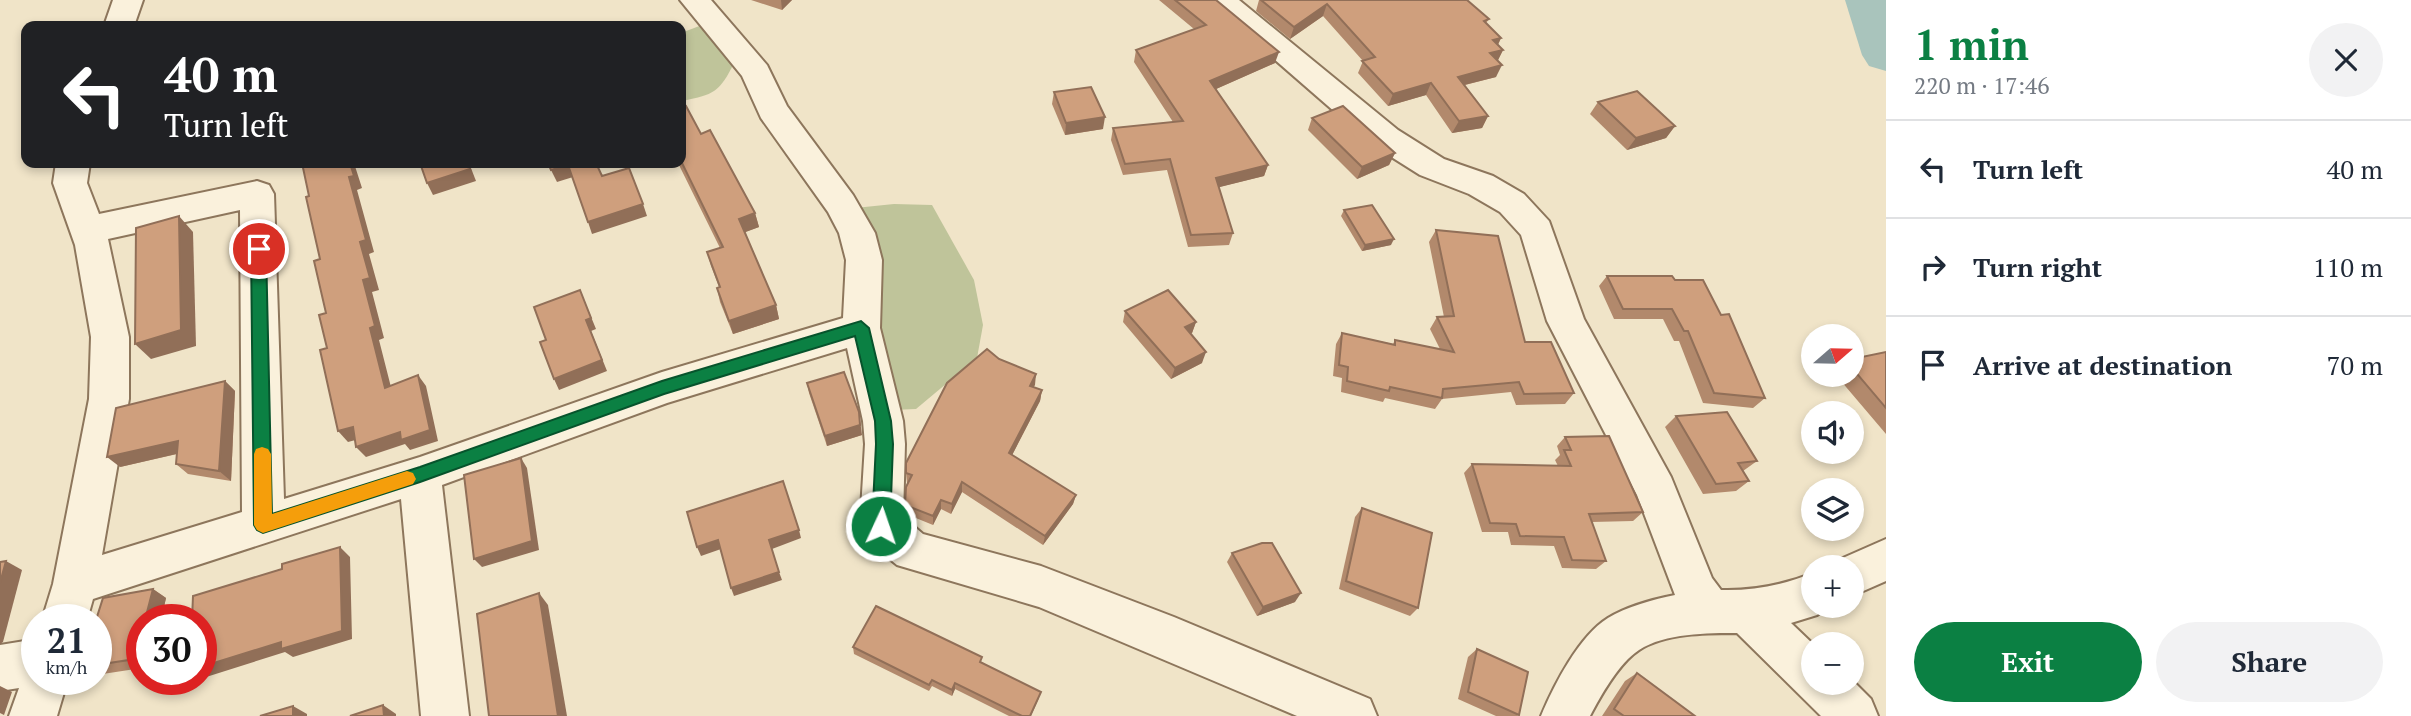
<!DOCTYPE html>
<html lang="en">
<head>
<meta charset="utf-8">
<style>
	:root { --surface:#fff; --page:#f2f2f3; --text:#1f2937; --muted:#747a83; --line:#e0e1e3; --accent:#0b8043 }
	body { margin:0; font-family:"PT Serif",serif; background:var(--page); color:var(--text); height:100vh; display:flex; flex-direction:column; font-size:26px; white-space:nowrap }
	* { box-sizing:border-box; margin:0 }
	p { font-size:23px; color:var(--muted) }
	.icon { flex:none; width:38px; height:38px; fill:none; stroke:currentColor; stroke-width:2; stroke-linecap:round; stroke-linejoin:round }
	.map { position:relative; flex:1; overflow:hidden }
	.drawer { display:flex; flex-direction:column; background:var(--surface); width:525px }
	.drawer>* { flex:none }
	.hud { position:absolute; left:21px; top:21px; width:665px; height:147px; border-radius:14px; box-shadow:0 4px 10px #0003; background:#202124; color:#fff; overflow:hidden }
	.needle { width:46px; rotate:70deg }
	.controls { position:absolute; left:1801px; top:324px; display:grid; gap:14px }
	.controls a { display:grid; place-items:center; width:63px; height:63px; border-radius:50%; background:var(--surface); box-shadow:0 4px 10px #0003; font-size:35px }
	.speed { position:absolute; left:21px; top:604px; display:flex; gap:14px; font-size:35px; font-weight:700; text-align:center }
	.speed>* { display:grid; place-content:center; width:91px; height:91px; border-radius:50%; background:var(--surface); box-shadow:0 4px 10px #0003; line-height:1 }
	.speed small { font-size:18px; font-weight:400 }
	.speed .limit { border:10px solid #d22; background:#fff; color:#111 }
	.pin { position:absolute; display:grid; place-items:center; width:60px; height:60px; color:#fff; margin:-30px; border:4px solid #fff; border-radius:50%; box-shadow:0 2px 7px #0007 }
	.me { position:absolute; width:77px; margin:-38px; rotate:3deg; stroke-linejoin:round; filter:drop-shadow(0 0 5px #0008) }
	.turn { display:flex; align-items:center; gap:24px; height:147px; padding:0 28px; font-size:32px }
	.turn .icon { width:91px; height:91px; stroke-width:2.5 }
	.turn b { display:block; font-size:49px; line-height:60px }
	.round { display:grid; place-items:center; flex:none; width:74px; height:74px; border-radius:37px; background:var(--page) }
	.headline { display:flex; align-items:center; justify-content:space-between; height:119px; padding:0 28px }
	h1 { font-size:42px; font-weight:800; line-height:52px; color:var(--accent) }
	.primary-button { display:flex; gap:14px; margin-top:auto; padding:14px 28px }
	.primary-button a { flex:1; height:80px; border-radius:42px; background:var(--accent); color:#fff; font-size:28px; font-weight:800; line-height:80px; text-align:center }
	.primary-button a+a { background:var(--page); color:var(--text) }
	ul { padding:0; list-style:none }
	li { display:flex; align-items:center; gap:21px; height:98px; padding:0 28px; border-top:2px solid var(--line) }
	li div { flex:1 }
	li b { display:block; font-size:26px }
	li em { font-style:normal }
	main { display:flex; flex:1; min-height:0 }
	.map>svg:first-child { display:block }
</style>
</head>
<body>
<main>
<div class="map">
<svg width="1886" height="716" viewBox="0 0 1886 716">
	<rect width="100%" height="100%" fill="#f0e4c8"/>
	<g fill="#bfc49a">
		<path d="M702,25L735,61C720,92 714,95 681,101V33Z"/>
		<path d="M894,204L932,205L974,280L983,325L977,358L916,409L892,410L855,208Z"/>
	</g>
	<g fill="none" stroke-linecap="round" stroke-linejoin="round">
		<path fill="#a9c4bc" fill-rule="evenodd" d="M1845,0H1886V71L1869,66L1862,55Z"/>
		<defs>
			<g id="minor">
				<path d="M113,0H143L134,26H104Z"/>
				<path d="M680,0H711L767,65L787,106L853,195L875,233L882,260L880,328L903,421L905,444L903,517L923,534L1041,566L1174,617L1370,699L1377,716H1297L1039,607L897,565L866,540L860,526L865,444L863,421L847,348L667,403L442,485L469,716H421L401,499L93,599L87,620H42L53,584L89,399L91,337L75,245L53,183L56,163H90L87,183L99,214L257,181L269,185L274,194L284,499L420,457L662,372L843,318L846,260L839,233L828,212L761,118L742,76ZM240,210L242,512L102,555L129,399V337L108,239Z"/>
				<path d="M1206,0H1239L1398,130L1444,159L1493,176L1524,194L1549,221L1584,319L1671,477L1712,578L1721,590C1753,591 1783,585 1813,573V606H1830L1817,615L1791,623L1813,644V682H1852V680L1871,699L1878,716H1821L1737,633C1708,633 1665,633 1639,650C1619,663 1601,695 1590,716H1541C1554,685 1579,636 1608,618C1626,607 1654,599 1675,595L1637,495L1547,321L1521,235L1500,212L1469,194L1420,175L1374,146Z"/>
				<path d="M1886,539V581L1852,596V567H1834L1836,561Z"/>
				<path d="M37,639V679H68L57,716H9L19,688L0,691V645Z"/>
			</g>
		</defs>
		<use href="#minor" stroke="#8d765c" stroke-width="4"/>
		<use href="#minor" fill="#faf1dc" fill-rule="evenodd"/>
	</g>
	<g fill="#b2896c">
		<path d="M751,0H792L782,10Z"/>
		<path d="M1159,0H1216L1275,63L1216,89L1268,165L1264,176L1219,187L1233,233L1229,245L1188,247L1167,170L1123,175L1111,140L1113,128L1173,122L1134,62L1136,50L1194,29Z"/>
		<path d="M1259,0H1467L1489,19L1486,23L1501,38L1498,45L1503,50L1498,60L1496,77L1465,85L1488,116L1482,128L1452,133L1426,95L1388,106L1358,73L1363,61L1323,16L1290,39L1256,11Z"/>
		<path d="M1054,92L1103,129L1065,135L1052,104Z"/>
		<path d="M1598,102L1675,126L1666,138L1627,150L1590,114Z"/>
		<path d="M681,107L701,134L755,213L759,227L745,232L776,305L779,319L733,334L720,302L717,288L719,287L711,266L707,252L720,248L678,163H681Z"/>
		<path d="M1312,118L1395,153L1389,165L1357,179L1308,130Z"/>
		<path d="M1344,210L1391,245L1362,251L1341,216Z"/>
		<path d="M1436,230L1525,342L1574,393L1565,404L1516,405L1511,392L1442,399L1435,409L1385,398L1383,402L1341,392L1342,378L1333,376L1336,344L1342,333L1393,344L1395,340L1440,349L1430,329L1437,317H1444L1429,242Z"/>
		<path d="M1607,276L1675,280L1765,398L1753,408L1703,403L1679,341H1674L1663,319H1614L1599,286Z"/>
		<path d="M1125,311L1196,322L1192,333L1190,334L1202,363L1171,379L1123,322Z"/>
		<path d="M1886,352V434L1835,374H1852V359Z"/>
		<path d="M999,359L1036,374L1033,387L1042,390L1040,401L1012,455L1076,495L1073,504L1043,545L962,492L951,514L941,509L933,525L906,514L905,505L907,483L906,473Z"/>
		<path d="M225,381L235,391L231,481L188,474L176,464L177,454L120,467Z"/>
		<path d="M807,383L862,435L827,446L809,393Z"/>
		<path d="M1676,416L1757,461L1743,471L1749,481L1736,491L1703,494L1665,427Z"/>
		<path d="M1565,437L1643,512L1633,521L1592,522L1606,561L1596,569L1562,568L1554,546L1511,545L1508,532H1482L1464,473L1472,464L1558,466L1555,460L1560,455L1557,446Z"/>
		<path d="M1362,508L1418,608L1410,616L1339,589L1355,517Z"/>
		<path d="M1232,553L1295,602L1257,616L1227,562Z"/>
		<path d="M153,589L166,598L161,620H142V668L96,675V620Z"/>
		<path d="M853,647L982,662L1039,698L1031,716H1009L955,689L952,696L932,686L929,691L854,654Z"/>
		<path d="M1477,649L1519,715L1517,716H1496L1458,699L1468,657Z"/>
		<path d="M1637,673L1695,716H1602L1625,681Z"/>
	</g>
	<g fill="#916f58">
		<path d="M781,0H792L782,10Z"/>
		<path d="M1327,4L1323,16L1290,39L1294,27Z"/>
		<path d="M1501,38L1495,50L1493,40Z"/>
		<path d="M1503,50L1497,62L1490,53Z"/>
		<path d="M1279,52L1275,63L1207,93L1210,81Z"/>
		<path d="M1502,65L1496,77L1452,88L1458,77Z"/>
		<path d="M1431,83L1426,95L1388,106L1393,94Z"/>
		<path d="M1488,116L1482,128L1452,133L1459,121Z"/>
		<path d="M1105,117L1103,129L1065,135L1066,123Z"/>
		<path d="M1675,126L1666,138L1627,150L1636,138Z"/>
		<path d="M1395,153L1389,165L1357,179L1362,167Z"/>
		<path d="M350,163H354L362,188L357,190L374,252L369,254L379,290L372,292L384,338L379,340L394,399L385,388L370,328L363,280L360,242L349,177Z"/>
		<path d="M468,163H469L476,181L433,195L427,183Z"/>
		<path d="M568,165L573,177L557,182L551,170Z"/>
		<path d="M1268,165L1264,176L1212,189L1216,178Z"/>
		<path d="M643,204L647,216L592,234L588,222Z"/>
		<path d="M755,213L759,227L743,233L739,219Z"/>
		<path d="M179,216L193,232L196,346L151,359L135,344Z"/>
		<path d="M1394,239L1391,245L1362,251L1365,245Z"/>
		<path d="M580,290L596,329L591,331L607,371L559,390L554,379L586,320Z"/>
		<path d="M776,305L779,319L733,334L729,321Z"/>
		<path d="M1196,322L1192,333L1181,338L1185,327Z"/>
		<path d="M1206,352L1202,363L1171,379L1175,368Z"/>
		<path d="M1036,374L1035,385L1029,396L1030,386Z"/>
		<path d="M418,375L426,386L438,441L410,450L405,444L366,457L356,447Z"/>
		<path d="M225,381L235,391L231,481L219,471Z"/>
		<path d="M1042,390L1040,401L1008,463L1009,453Z"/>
		<path d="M859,412L862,435L827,446L825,436Z"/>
		<path d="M353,427L363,438L348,442L338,431Z"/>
		<path d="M178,441L189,451L120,467L107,457Z"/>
		<path d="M521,458L527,468L539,550L482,567L474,559Z"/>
		<path d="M962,482V492L951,514L952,504Z"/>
		<path d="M1076,495L1073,504L1043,545L1045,536Z"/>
		<path d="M941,500V509L933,525V516Z"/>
		<path d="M799,530L801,538L772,549L769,540Z"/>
		<path d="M718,540L721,549L701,556L697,547Z"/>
		<path d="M340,547L350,557L352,639L293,657L285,652L203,678L201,677V667Z"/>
		<path d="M6,561L22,570L3,642L0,644V583Z"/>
		<path d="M779,572L782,580L734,596L731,588Z"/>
		<path d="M153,589L166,598L161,620H145Z"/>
		<path d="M539,593L548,605L567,716H558Z"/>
		<path d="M1301,593L1295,602L1257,616L1263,607Z"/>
		<path d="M142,632V663L135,659Z"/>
		<path d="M955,683V689L952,696V690Z"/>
		<path d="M0,686L12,692L4,715L0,713Z"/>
		<path d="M383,705L396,714V716H384Z"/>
		<path d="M293,706L307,714V716H293Z"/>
	</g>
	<g fill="#cf9f7d" stroke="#916f58" stroke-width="2">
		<path d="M1175,0H1216L1279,52L1210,81L1268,165L1216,178L1233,233L1191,235L1170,159L1125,164L1113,128L1183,121L1136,50L1206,25Z"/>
		<path d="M1261,0H1467L1489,19L1484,21L1501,38L1493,40L1503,50L1490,53L1502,65L1458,77L1488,116L1459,121L1431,83L1393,94L1362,61L1375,57L1327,4L1294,27Z"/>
		<path d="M254,24L253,26H236Z"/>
		<path d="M1091,87L1105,117L1066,123L1054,92Z"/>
		<path d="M1637,91L1675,126L1636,138L1598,102Z"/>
		<path d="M686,106L701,134L710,130L755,213L739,219L776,305L729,321L717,288L720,287L707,252L723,247L681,161V107Z"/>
		<path d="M1343,106L1395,153L1362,167L1312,118Z"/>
		<path d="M302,163H350L354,176L349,177L366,240L360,242L370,278L363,280L375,326L370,328L385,388L418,375L430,430L401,440L400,432L356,447L353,427L338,431L320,350L327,348L319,315L326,313L314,261L320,259L306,197L309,196Z"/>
		<path d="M420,163H468L470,169L427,183Z"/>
		<path d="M548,163H596L602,176L629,168L643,204L588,222L568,165L551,170Z"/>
		<path d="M1372,205L1394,239L1365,245L1344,210Z"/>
		<path d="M179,216L181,330L135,344L136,228Z"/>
		<path d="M1436,230L1498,236L1525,342H1551L1574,393L1524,394L1519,382L1443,389L1442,398L1390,387L1389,391L1347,381L1348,367L1339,365L1342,333L1395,345V340L1454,352L1437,317L1454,316Z"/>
		<path d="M1607,276H1672L1675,280H1703L1721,315L1729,314L1765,398L1714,393L1688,331H1684L1672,309H1623Z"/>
		<path d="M580,290L591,318L586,320L602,360L554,379L540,342L546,340L534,307Z"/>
		<path d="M1168,290L1196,322L1185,327L1206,352L1175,368L1125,311Z"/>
		<path d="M987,349L999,359L1036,374L1030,386L1042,390L1009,453L1076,495L1045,536L962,482L952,504L941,500L933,516L905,505L906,487L912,475L906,473V463L947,383Z"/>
		<path d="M1886,352V408L1852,368V359Z"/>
		<path d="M844,372L859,412L860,425L825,436L807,383Z"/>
		<path d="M225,381L219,471L176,464L178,441L107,457L116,408Z"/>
		<path d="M1727,412L1757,461L1738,463L1749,481L1716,484L1676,416Z"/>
		<path d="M1609,436L1643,512L1589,514L1606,561L1572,560L1564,537L1520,536L1516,524L1490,523L1472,464L1571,466L1564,450H1571L1565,437Z"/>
		<path d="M521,458L532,541L474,559L464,475Z"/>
		<path d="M783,481L799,530L769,540L779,572L731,588L718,540L697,547L687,512Z"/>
		<path d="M1362,508L1432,533L1418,608L1346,581Z"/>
		<path d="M1262,543H1272L1301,593L1263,607L1232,553Z"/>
		<path d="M340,547L342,631L281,649V642L201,667V620H192L193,596L282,569V564Z"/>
		<path d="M6,561L0,583V562Z"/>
		<path d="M153,589L145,620H142V632L135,659L96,665V620L103,598Z"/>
		<path d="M539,593L558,716H489L477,614Z"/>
		<path d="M876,606L982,657L980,662L1041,692L1030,716H1022L955,683L952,690L932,680L929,685L853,647Z"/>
		<path d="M1477,649L1528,672L1519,715L1468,692Z"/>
		<path d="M1637,673L1695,716H1624L1614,709Z"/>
		<path d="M383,705L384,716H350Z"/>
		<path d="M293,706V716H260Z"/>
	</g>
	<path fill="#0b8043" stroke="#07532c" stroke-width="2" d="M259,243L266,249L272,514L420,467L662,381L861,321L869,328L891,421L893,444L890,526L887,532L881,534L875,532L872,526L876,444L875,421L855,336L664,394L420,482L263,533L257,530L254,525L251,249Z"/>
	<path fill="#f59e0b" d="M262,447L268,449L271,454L272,514L407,471L413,473L416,479L413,484L407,486L263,533L257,530L254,525V454L256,449Z"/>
</svg>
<div class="controls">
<a><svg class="needle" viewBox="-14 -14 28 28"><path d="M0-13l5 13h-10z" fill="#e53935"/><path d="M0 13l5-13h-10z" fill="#747a83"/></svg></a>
<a><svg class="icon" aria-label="sound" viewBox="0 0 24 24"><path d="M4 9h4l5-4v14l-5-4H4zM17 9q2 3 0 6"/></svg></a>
<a><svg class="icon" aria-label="layers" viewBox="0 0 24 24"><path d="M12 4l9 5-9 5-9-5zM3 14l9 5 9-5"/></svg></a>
<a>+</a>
<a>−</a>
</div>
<div class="speed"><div>21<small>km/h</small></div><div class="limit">30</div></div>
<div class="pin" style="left:259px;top:249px;background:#d93025"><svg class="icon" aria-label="arrive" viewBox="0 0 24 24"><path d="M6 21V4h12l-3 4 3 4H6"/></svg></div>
<svg class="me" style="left:881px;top:526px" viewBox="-20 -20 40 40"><circle r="17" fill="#0b8043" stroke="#fff" stroke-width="3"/><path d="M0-11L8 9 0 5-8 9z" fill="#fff"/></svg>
<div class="hud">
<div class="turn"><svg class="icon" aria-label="left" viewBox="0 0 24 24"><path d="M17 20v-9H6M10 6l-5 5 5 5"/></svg><div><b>40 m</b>Turn left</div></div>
</div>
</div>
<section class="drawer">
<div class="headline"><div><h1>1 min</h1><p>220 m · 17:46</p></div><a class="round"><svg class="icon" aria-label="close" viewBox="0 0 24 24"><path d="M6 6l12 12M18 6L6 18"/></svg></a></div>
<ul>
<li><svg class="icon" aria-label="left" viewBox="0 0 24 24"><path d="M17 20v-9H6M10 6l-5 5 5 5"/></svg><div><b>Turn left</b></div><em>40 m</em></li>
<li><svg class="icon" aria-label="right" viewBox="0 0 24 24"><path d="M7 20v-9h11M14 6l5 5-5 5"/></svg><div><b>Turn right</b></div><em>110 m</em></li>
<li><svg class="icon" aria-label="arrive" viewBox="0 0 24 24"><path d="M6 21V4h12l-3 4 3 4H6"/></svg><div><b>Arrive at destination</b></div><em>70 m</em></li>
</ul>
<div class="primary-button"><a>Exit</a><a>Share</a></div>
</section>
</main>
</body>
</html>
